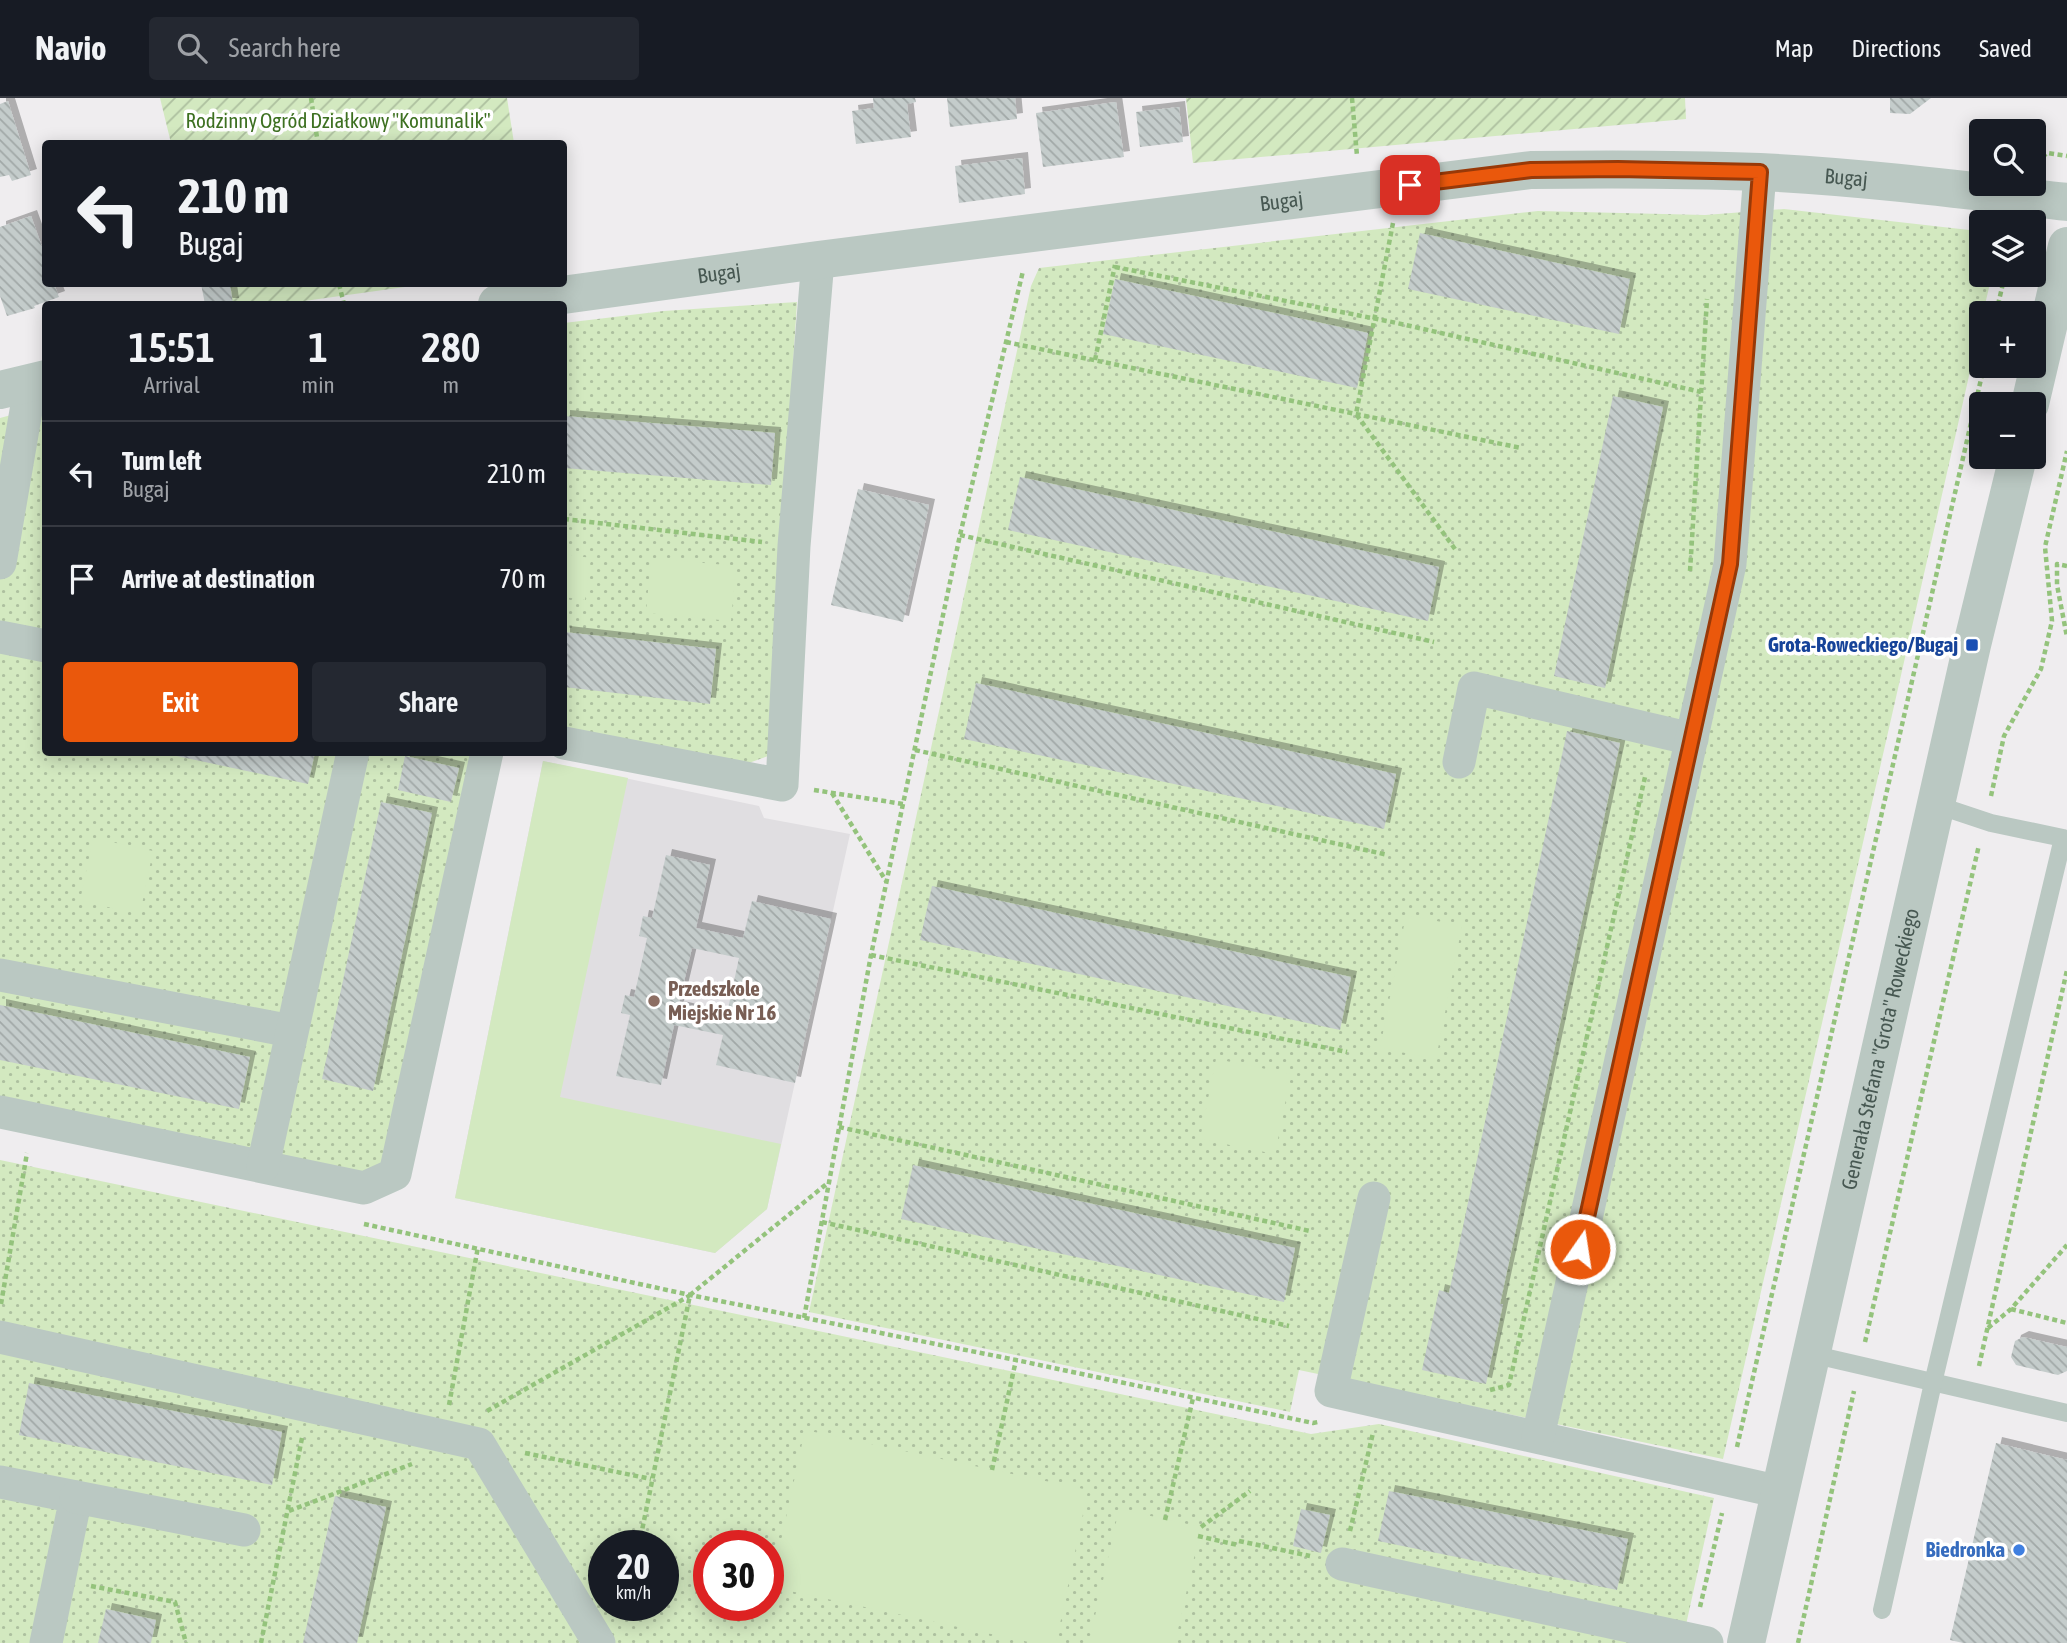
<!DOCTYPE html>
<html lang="en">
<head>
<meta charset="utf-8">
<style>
	:root { --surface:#171b24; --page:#242831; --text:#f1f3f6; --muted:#9ea1a6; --line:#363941; --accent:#ea580c }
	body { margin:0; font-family:"Asap Condensed",sans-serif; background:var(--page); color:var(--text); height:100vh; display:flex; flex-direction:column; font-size:26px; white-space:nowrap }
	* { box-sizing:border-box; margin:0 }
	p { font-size:23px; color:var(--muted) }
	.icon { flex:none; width:38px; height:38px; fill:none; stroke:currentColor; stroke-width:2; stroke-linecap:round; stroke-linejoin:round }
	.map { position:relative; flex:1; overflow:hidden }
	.sheet { position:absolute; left:42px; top:203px; width:525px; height:455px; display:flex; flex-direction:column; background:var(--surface); border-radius:7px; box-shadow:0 4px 18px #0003 }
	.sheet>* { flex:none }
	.guide { position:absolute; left:42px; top:42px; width:525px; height:147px; border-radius:7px; box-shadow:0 4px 18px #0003; background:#171b24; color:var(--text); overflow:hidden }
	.fabs { position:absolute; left:1969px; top:21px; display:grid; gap:14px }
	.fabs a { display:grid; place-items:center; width:77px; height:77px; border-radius:7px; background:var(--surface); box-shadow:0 4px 18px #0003; font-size:35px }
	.speed { position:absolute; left:588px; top:1432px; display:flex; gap:14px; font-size:35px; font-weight:700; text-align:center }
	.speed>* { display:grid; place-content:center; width:91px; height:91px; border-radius:50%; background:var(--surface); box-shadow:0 4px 18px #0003; line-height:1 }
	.speed small { font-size:18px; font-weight:400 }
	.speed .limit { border:10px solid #d22; background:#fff; color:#111 }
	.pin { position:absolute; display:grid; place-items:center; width:60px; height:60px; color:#fff; margin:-30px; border-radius:14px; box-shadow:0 4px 10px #0006 }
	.me { position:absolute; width:77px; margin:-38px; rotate:13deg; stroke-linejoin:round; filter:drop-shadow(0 0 5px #0008) }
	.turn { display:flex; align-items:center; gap:24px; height:147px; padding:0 21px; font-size:32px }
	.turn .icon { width:91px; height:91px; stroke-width:2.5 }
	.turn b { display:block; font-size:49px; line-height:60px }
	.eta { display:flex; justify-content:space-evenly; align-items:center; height:119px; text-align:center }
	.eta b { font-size:42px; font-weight:600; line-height:49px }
	.primary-button { display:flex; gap:14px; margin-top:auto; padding:14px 21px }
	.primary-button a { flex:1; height:80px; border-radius:7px; background:var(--accent); color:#fff; font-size:28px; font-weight:600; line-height:80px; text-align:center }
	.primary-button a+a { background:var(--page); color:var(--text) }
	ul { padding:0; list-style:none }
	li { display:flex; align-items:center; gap:21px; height:105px; padding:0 21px; border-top:2px solid var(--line) }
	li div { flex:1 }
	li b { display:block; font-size:26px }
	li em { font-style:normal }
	header { display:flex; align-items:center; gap:42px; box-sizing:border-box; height:98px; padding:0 35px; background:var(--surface); border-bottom:2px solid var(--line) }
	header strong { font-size:33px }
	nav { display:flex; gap:38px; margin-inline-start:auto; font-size:24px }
	.search { width:490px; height:63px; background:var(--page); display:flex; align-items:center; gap:18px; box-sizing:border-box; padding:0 24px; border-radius:7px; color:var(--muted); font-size:26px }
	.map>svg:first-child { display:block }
</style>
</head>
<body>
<header>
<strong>Navio</strong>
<div class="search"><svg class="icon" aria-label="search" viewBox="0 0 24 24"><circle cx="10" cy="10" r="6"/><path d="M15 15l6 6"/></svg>Search here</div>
<nav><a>Map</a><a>Directions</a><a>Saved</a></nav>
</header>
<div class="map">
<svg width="2067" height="1545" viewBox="0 0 2067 1545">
	<defs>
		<pattern id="grass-dots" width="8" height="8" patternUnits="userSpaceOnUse" patternTransform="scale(1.75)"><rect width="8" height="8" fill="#d3e9c0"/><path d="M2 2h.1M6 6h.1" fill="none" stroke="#adc09f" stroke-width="1.8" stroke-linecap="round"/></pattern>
		<pattern id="garden-furrows" width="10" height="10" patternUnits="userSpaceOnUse" patternTransform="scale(1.75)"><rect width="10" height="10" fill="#d3e9c0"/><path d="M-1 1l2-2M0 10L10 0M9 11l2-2" fill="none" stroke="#adc09f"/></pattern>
		<pattern id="building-back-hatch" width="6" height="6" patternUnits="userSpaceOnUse" patternTransform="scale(1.75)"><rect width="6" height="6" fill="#c4cccb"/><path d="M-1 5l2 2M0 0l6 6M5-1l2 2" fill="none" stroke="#a1a8a7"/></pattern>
		<filter id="shadow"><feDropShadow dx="6" dy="-6" stdDeviation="0" flood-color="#0004"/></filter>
	</defs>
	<rect width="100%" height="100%" fill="#efedef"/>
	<path fill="#e0dee1" d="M543,663L759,708L764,720L850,736L767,1111L715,1155L455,1100Z"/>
	<g fill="url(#grass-dots)" fill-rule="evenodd">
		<path d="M1784,111L1978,133L1981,135V177H1992L1983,215H1981V225L1723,1361L1299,1272L1290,1314L809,1214L1031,188L1039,170L1538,113L1705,117Z"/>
		<path d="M797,204L768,658L746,666L564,630V225L664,213Z"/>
		<path d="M45,308L46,654L472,655L384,1068L370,1077L0,1000V320Z"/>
		<path d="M0,1062L1311,1336L1379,1326L1714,1400L1682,1545H0ZM604,1447H663V1507H604ZM709,1447H768V1507H709Z"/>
	</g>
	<g fill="#d3e9c0">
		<path d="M564,456L591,460L585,502L564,499Z"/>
		<path d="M651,460L736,468L731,523L646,515Z"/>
		<path d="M543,663L628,680L560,999L781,1046L767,1111L715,1155L455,1100Z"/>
		<path d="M93,740L153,753L140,816L80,803Z"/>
		<path d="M1406,817L1462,828L1436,961L1380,950Z"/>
		<path d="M1216,961L1291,976L1275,1056L1200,1041Z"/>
		<path d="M805,1332L1088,1392L1056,1545H1033L771,1489Z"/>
		<path d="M1119,1411L1201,1429L1175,1545H1089Z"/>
	</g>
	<g fill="url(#garden-furrows)">
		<path d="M160,0H507L514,45H171Z"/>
		<path d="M1186,0H1685L1686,21L1193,65Z"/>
		<path d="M207,186H426L283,206H212Z"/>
	</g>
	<g fill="url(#building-back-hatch)" fill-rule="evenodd" filter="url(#shadow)">
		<path d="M873,0H915L916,4L907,6L911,39L856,46L852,13L874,10Z"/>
		<path d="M947,0H1015L1017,21L950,29Z"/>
		<path d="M1890,0H1931L1910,16L1890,15Z"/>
		<path d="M8,3L31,77L12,83L9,77L0,79V6Z"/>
		<path d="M1116,4L1124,59L1043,69L1036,15Z"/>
		<path d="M1179,9L1183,44L1140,49L1136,14Z"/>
		<path d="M1022,60L1025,96L959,105L955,68Z"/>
		<path d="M31,118L46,160V186H54L59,199L34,208L35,210L7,218L0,198V129Z"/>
		<path d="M1420,135L1630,181L1619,236L1408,191Z"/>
		<path d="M1115,181L1368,235L1357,290L1103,236Z"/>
		<path d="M201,186H230L233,206H205Z"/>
		<path d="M1613,298L1663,309L1605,590L1554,578Z"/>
		<path d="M564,318L775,335L771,387L564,370Z"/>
		<path d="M1020,379L1439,469L1428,523L1008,432Z"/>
		<path d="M858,391L929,407L903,524L831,507Z"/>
		<path d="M564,534L716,551L710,606L564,589Z"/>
		<path d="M976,585L1396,676L1384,731L964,641Z"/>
		<path d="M1567,633L1620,645L1500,1206H1503L1486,1286L1422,1272L1439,1192L1449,1195Z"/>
		<path d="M158,654H315L308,686Z"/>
		<path d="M405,658L459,670L451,704L398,692Z"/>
		<path d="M381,704L432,715L373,993L322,981Z"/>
		<path d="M666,757L710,767L696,830L743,840L752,803L831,821L795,985L716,967L723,937L674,927L661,987L616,978L630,917L621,915L625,897L634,899L647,840L639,838L643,818L652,820ZM692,850L739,860L726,920L678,909Z"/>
		<path d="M932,788L1351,879L1340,932L920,842Z"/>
		<path d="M0,907L250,959L239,1011L0,962Z"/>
		<path d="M913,1067L1295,1150L1284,1204L901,1121Z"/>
		<path d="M2023,1239L2067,1249V1273L2058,1277L2016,1267L2011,1259L2015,1243Z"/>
		<path d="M29,1285L282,1334L272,1387L19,1337Z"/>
		<path d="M1996,1345L2067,1362V1545H1963L1950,1542Z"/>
		<path d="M1389,1393L1628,1441L1617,1492L1378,1443Z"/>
		<path d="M335,1398L386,1409L357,1545H303Z"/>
		<path d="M1301,1411L1330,1417L1321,1455L1293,1448Z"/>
		<path d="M106,1511L156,1522L151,1545H98Z"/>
	</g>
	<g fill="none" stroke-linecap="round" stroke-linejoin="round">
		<g stroke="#94c37c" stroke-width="4.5" stroke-dasharray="5 3.5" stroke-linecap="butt">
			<path d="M311,0L318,46"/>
			<path d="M1352,0L1357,58"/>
			<path d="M2036,65L2047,55L2067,58"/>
			<path d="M1393,125L1356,316L1455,451"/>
			<path d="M1115,169L1397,225L1701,294"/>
			<path d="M339,186L344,206"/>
			<path d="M1996,215L2005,177"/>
			<path d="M1006,244L1521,350"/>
			<path d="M1095,262L1115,167"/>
			<path d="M564,421L762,444"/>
			<path d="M960,437L1434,544"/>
			<path d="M2067,468L2057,466V487L2067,539"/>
			<path d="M1690,473L1707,201"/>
			<path d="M915,652L1388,757"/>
			<path d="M814,692L903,706"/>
			<path d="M832,695L886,783"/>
			<path d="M1991,698L2004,638L2041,571L2052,523L2045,449L2067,353"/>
			<path d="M871,857L1347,954"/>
			<path d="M839,1029L1310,1133"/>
			<path d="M822,1124L1289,1228"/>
			<path d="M364,1126L690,1197L1016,1262L1313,1325L1318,1324"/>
			<path d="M1,1206L27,1055"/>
			<path d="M2011,1211L2067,1225"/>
			<path d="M804,1220L871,857L960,437L1023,173"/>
			<path d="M1988,1230L2011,1211L2067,1147"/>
			<path d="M1865,1244L1979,747"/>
			<path d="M1979,1268L2067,872"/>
			<path d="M1490,1292L1509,1287L1645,679"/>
			<path d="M449,1307L478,1149"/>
			<path d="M487,1313L689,1198"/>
			<path d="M1737,1349L1984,268"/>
			<path d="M525,1355L651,1381"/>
			<path d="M992,1372L1016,1262"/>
			<path d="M289,1413L412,1366"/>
			<path d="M1165,1422L1193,1300"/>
			<path d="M1201,1429L1250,1393"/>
			<path d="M1350,1433L1373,1335"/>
			<path d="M1198,1438L1238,1447"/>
			<path d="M1239,1443L1310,1458"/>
			<path d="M639,1447L690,1197L829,1084"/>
			<path d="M91,1488L175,1504L186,1545"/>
			<path d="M1700,1509L1722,1415"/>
			<path d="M625,1520L628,1507"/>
			<path d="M261,1545L302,1340"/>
			<path d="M1798,1545L1854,1293"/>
		</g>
		<g stroke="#bac8c2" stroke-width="18">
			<path d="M1811,1256L2067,1315"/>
			<path d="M1882,1512L1933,1285L2063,740L1991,725L1937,707"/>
		</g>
		<g stroke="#bac8c2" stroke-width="33">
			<path d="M0,465L27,307L23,286"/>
			<path d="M0,539L46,548"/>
			<path d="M564,645L782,687L794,448L818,162"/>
			<path d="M1459,664L1474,590L1692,641"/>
			<path d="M0,877L291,933"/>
			<path d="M0,1014L364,1090L395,1076L487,654"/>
			<path d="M263,1068L353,654"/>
			<path d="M1374,1100L1331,1293L1780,1394"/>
			<path d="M0,1239L479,1346L599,1545"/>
			<path d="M1538,1339L1730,466L1760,74"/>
			<path d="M0,1384L76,1399L46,1545"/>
			<path d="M76,1399L244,1432"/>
			<path d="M1342,1466L1707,1545"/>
		</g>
		<g stroke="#bac8c2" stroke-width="38">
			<path id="s1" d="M497,206L818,162L1531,72C1608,71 1684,71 1760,74C1863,79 1965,92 2067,104"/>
			<path d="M0,292L46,281"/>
			<path d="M2030,306L2067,148"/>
			<path id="s2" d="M1746,1545L1972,547L2018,359"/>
		</g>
	</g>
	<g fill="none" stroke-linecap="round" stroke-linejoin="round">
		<defs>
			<path id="route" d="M1410,87L1531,72L1618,71L1760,74L1730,466L1580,1151"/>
		</defs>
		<use href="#route" stroke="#983908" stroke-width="18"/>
		<use href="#route" stroke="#ea580c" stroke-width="12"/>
	</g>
	<rect fill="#1a4fb4" stroke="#fff" stroke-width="2.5" x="1965" y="540" width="14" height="14" rx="3.5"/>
	<circle fill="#8d6e63" stroke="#fff" stroke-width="2.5" cx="654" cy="903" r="7"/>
	<circle fill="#3f7fe0" stroke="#fff" stroke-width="2.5" cx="2019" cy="1452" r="7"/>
	<g text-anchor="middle" stroke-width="7" stroke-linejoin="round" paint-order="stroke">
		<g font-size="21" fill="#3d7021" stroke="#fff">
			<text x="338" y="30">Rodzinny Ogród Działkowy "Komunalik"</text>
		</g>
		<g font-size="21" fill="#475852" stroke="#fff">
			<text dy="7" stroke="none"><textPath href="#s1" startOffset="1358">Bugaj</textPath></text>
			<text dy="7" stroke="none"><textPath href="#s1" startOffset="791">Bugaj</textPath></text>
			<text dy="7" stroke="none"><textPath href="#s1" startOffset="224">Bugaj</textPath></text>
			<text dy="7" stroke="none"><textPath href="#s2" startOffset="609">Generała Stefana "Grota" Roweckiego</textPath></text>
		</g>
		<g font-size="21" font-weight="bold" fill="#164399" stroke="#fff" text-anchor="end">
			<text x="1958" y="554">Grota-Roweckiego/Bugaj</text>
		</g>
		<g font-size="21" font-weight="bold" fill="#785e54" stroke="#fff" text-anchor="start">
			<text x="668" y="898">Przedszkole<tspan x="668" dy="24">Miejskie Nr 16</tspan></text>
		</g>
		<g font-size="21" font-weight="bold" fill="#366cbe" stroke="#fff" text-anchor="end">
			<text x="2005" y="1459">Biedronka</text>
		</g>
	</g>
</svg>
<div class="fabs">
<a><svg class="icon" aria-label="search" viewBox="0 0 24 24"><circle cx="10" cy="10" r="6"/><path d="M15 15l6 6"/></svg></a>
<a><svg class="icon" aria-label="layers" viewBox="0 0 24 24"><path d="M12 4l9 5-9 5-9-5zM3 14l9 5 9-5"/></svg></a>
<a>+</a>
<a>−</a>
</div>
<div class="speed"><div>20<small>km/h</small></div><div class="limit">30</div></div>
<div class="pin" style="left:1410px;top:87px;background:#d93025"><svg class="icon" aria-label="arrive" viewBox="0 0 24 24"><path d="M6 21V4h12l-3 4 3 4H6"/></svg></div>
<svg class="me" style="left:1580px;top:1151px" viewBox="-20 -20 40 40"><circle r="17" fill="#ea580c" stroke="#fff" stroke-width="3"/><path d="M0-11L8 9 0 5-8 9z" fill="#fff"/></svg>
<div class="guide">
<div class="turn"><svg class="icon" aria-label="left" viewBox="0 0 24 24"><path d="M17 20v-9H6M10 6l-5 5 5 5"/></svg><div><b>210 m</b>Bugaj</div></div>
</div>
<section class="sheet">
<div class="eta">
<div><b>15:51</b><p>Arrival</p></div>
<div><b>1</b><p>min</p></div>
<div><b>280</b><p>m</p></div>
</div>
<ul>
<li><svg class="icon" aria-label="left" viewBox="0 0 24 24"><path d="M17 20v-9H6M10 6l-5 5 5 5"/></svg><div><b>Turn left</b><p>Bugaj</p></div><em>210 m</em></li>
<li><svg class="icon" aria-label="arrive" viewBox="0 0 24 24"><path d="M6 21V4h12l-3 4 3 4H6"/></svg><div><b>Arrive at destination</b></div><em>70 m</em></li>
</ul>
<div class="primary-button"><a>Exit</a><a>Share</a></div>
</section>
</div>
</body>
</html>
